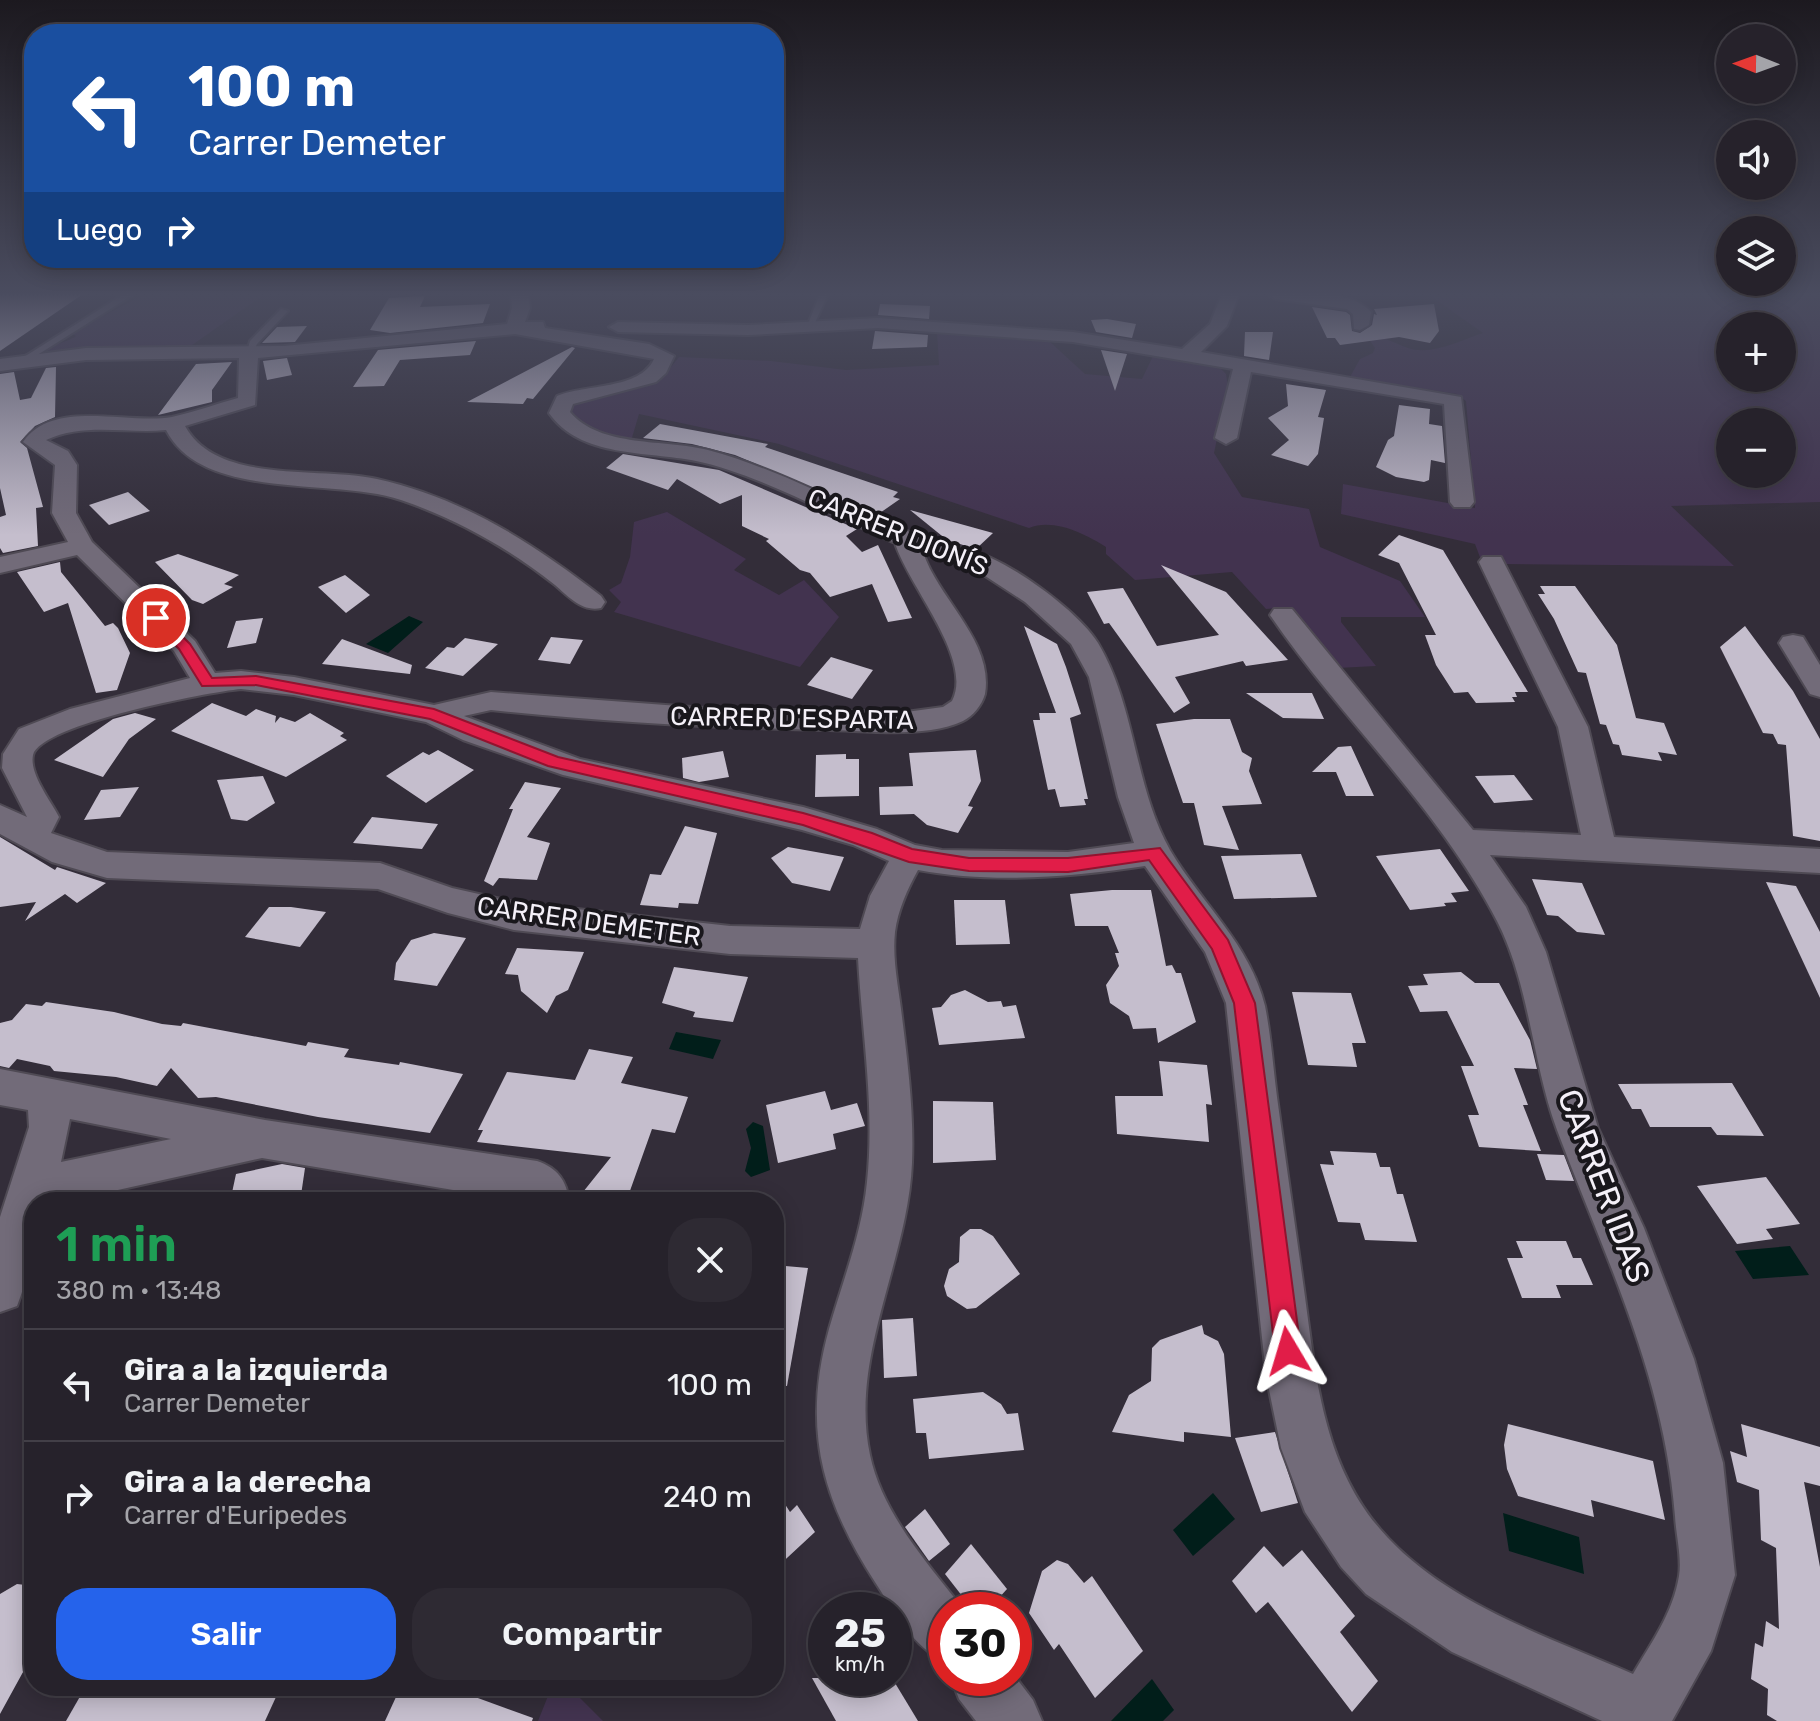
<!DOCTYPE html>
<html lang="es">
<head>
<meta charset="utf-8">
<style>
	:root { --surface:#26222b; --page:#2e2a33; --text:#f1f3f6; --muted:#a4a4a9; --line:#423f47; --accent:#2563eb }
	body { margin:0; font-family:Rubik,sans-serif; background:var(--page); color:var(--text); height:100vh; display:flex; flex-direction:column; font-size:30px; white-space:nowrap }
	* { box-sizing:border-box; margin:0 }
	p { font-size:26px; color:var(--muted) }
	.icon { flex:none; width:44px; height:44px; fill:none; stroke:currentColor; stroke-width:2; stroke-linecap:round; stroke-linejoin:round }
	.map { position:relative; flex:1; overflow:hidden }
	.side { position:absolute; left:24px; top:1192px; width:760px; height:504px; display:flex; flex-direction:column; background:var(--surface); border-radius:32px; box-shadow:0 4px 20px #0003,0 0 0 2px var(--line) }
	.side>* { flex:none }
	.banner { position:absolute; left:24px; top:24px; width:760px; height:244px; border-radius:32px; box-shadow:0 4px 20px #0003,0 0 0 2px var(--line); background:#1a4fa0; color:#fff; overflow:hidden }
	.needle { width:52px; rotate:271deg }
	.tools { position:absolute; left:1716px; top:24px; display:grid; gap:16px }
	.tools a { display:grid; place-items:center; width:80px; height:80px; border-radius:50%; background:var(--surface); box-shadow:0 4px 20px #0003,0 0 0 2px var(--line); font-size:40px }
	.speed { position:absolute; left:808px; top:1592px; display:flex; gap:16px; font-size:40px; font-weight:700; text-align:center }
	.speed>* { display:grid; place-content:center; width:104px; height:104px; border-radius:50%; background:var(--surface); box-shadow:0 4px 20px #0003,0 0 0 2px var(--line); line-height:1 }
	.speed small { font-size:20px; font-weight:400 }
	.speed .limit { border:12px solid #d22; background:#fff; color:#111 }
	.pin { position:absolute; display:grid; place-items:center; width:68px; height:68px; color:#fff; margin:-34px; border:4px solid #fff; border-radius:50%; box-shadow:0 2px 8px #0007 }
	.me { position:absolute; width:88px; margin:-44px; rotate:353deg; stroke-linejoin:round; filter:drop-shadow(0 0 6px #0008) }
	.turn { display:flex; align-items:center; gap:28px; height:168px; padding:0 32px; font-size:36px }
	.turn .icon { width:104px; height:104px; stroke-width:2.5 }
	.turn b { display:block; font-size:56px; line-height:68px }
	.then { display:flex; align-items:center; height:76px; padding:0 32px; background:#0003; gap:16px; font-size:30px }
	.round { display:grid; place-items:center; flex:none; width:84px; height:84px; border-radius:32px; background:var(--page) }
	.headline { display:flex; align-items:center; justify-content:space-between; height:136px; padding:0 32px }
	h1 { font-size:48px; font-weight:600; line-height:60px; color:#1e9e55 }
	.action { display:flex; gap:16px; margin-top:auto; padding:16px 32px }
	.action a { flex:1; height:92px; border-radius:32px; background:var(--accent); color:#fff; font-size:32px; font-weight:600; line-height:92px; text-align:center }
	.action a+a { background:var(--page); color:var(--text) }
	ul { padding:0; list-style:none }
	li { display:flex; align-items:center; gap:24px; height:112px; padding:0 32px; border-top:2px solid var(--line) }
	li div { flex:1 }
	li b { display:block; font-size:30px }
	li em { font-style:normal }
	.map>svg:first-child { display:block }
</style>
</head>
<body>
<div class="map">
<svg width="1820" height="1721" viewBox="0 0 1820 1721">
	<rect width="100%" height="100%" fill="#332d39"/>
	<g fill="#42334f" fill-rule="evenodd">
		<path d="M145,294H265L185,350L41,355C50,343 65,344 76,336L71,333Z"/>
		<path d="M1428,294H1820V502L1671,506L1734,566L1504,564L1481,560L1475,544L1341,514L1343,484L1475,508L1466,401L1457,394L1350,377L1360,359L1373,353L1375,348L1366,335C1383,335 1393,343 1408,348C1432,356 1461,340 1483,333ZM1730,326H1782V378H1730ZM1730,422H1782V474H1730Z"/>
		<path d="M937,332L1049,341L1085,374L1142,379L1153,356L1221,369L1226,374L1228,387L1214,453L1242,497L1309,509L1320,547L1400,581L1425,617H1341V622L1376,666L1338,668L1289,607L1266,609L1232,572L1135,580L1106,554V547C1085,534 1054,518 1029,528L779,444L639,414L631,441L597,433L569,415L568,408L579,398L660,381L679,357L771,361L846,370L939,365Z"/>
		<path d="M667,512L746,559L734,570L779,595L804,580L839,617L800,667L614,612L621,602L609,590L621,583L630,557L634,522Z"/>
		<path d="M552,1686H568L603,1721H538Z"/>
	</g>
	<g fill="#011e1a">
		<path d="M409,616L423,622L388,653L366,644Z"/>
		<path d="M676,1032L721,1040L713,1059L669,1049Z"/>
		<path d="M753,1122L763,1126L770,1170L751,1177L745,1171L751,1148L746,1129Z"/>
		<path d="M1790,1246L1809,1275L1753,1279L1735,1251Z"/>
		<path d="M1213,1493L1235,1519L1193,1556L1173,1530Z"/>
		<path d="M1503,1513L1579,1537L1584,1574L1509,1551Z"/>
		<path d="M1152,1679L1174,1710L1163,1721H1111Z"/>
	</g>
	<g fill="none" stroke-linecap="round" stroke-linejoin="round">
		<path stroke="#011e1a" stroke-width="5" d="M483,294H508"/>
	</g>
	<g fill="#c5becd">
		<path d="M0,294H83L0,351Z"/>
		<path d="M425,296L420,307L490,304L483,323L390,333L370,330L389,298Z"/>
		<path d="M880,304L930,306L929,319L878,315Z"/>
		<path d="M1434,304L1439,331L1430,343L1399,337L1340,345L1335,338H1327L1312,307L1346,312L1350,315L1352,331L1360,333L1372,325L1374,314L1377,315L1374,309Z"/>
		<path d="M1107,319L1136,324L1132,338L1096,332L1091,320Z"/>
		<path d="M307,326L295,342L262,343L277,327Z"/>
		<path d="M875,331L928,335L927,347L872,349Z"/>
		<path d="M1245,332H1273L1269,360L1244,356Z"/>
		<path d="M476,341L470,355L400,360L384,386L353,387L378,350Z"/>
		<path d="M572,347L575,348L533,399L527,398L523,404L467,402Z"/>
		<path d="M1101,350L1127,354L1115,391Z"/>
		<path d="M287,358L292,375L267,380L263,361Z"/>
		<path d="M232,362L212,390V402L158,415L196,364Z"/>
		<path d="M56,367L55,417L35,426L20,442L27,448L43,507L36,508L38,546L3,553L0,548V517L6,515L0,488V374L14,372L20,400L31,398L46,368Z"/>
		<path d="M1286,384L1326,390L1318,417L1324,418L1318,454L1308,466L1271,455L1289,440L1268,418L1288,406Z"/>
		<path d="M1399,405L1430,409L1429,424L1442,426L1445,463L1431,460L1429,480L1424,482L1396,477L1376,467L1388,440L1394,436Z"/>
		<path d="M660,424L768,444L765,447L898,492L893,497L900,499L877,515L735,455L692,444L643,438Z"/>
		<path d="M623,454L719,470L857,529L846,536L862,552L878,545L912,618L888,622L872,584L830,597L810,573L800,570L766,541L769,539L742,526V495L720,504L677,479L668,490L606,468Z"/>
		<path d="M128,492L150,511L109,525L89,505Z"/>
		<path d="M910,510L993,533L976,549L947,540Z"/>
		<path d="M1399,535L1443,550L1528,692H1515L1517,697H1512L1515,702L1476,703L1468,692L1454,693L1436,665L1425,635H1436L1399,563L1378,555Z"/>
		<path d="M178,554L239,575L224,584L233,587L203,604L192,600L155,562Z"/>
		<path d="M60,562L61,572L105,626L113,623L118,628L130,653L117,690L96,693L68,603L44,612L17,572Z"/>
		<path d="M1161,565L1226,592L1288,660L1246,666L1243,661L1175,677L1190,703L1174,713L1109,623L1104,624L1087,592L1123,588L1157,646L1219,635Z"/>
		<path d="M345,575L370,595L346,613L318,587Z"/>
		<path d="M1540,586H1575L1617,645L1636,718L1664,723L1677,755L1658,752L1662,761L1622,755L1619,745L1613,744L1606,725L1600,724L1586,673L1578,672L1554,619L1538,594H1545Z"/>
		<path d="M263,618L256,643L227,648L236,621Z"/>
		<path d="M1024,626L1057,644L1066,667L1081,714L1070,718L1088,799H1084L1086,805L1060,807L1055,789L1048,790L1033,720H1040L1039,713H1056Z"/>
		<path d="M1745,626L1793,691L1820,739V841L1793,836L1786,745L1778,744L1773,734L1763,733L1720,647Z"/>
		<path d="M551,637L583,640L570,664L538,660Z"/>
		<path d="M465,638L498,644L463,676L425,668L447,647L454,648Z"/>
		<path d="M342,639L412,665L410,674L322,664Z"/>
		<path d="M831,657L873,670L852,699L807,685Z"/>
		<path d="M1246,693H1312L1324,719L1283,718Z"/>
		<path d="M212,703L246,716L256,709L276,716L275,723L280,717L295,722L310,713L344,733L340,736L347,740L286,777L171,731Z"/>
		<path d="M135,713L156,719L129,739L103,777L54,760L113,719Z"/>
		<path d="M1194,719H1230L1242,752L1252,758L1249,771L1262,804L1222,806L1239,850L1204,845L1194,803H1183L1156,724Z"/>
		<path d="M1351,746L1374,796H1346L1336,772H1312L1338,747Z"/>
		<path d="M438,750L474,770L426,803L386,776L423,752L429,755Z"/>
		<path d="M976,750L981,781L968,806L973,807L958,833L927,825L914,814L880,815L879,787L913,786L909,753Z"/>
		<path d="M723,751L729,777L699,782L683,778L682,758Z"/>
		<path d="M846,754V759H859V796L815,797L816,755Z"/>
		<path d="M1514,775L1533,800L1494,803L1475,776Z"/>
		<path d="M263,776L275,803L247,821L231,819L217,780Z"/>
		<path d="M525,782L561,788L527,837L550,843L537,880L499,878L493,886L484,881L513,809H509Z"/>
		<path d="M139,787L120,817L84,820L101,790Z"/>
		<path d="M372,817L438,824L422,849L353,843Z"/>
		<path d="M685,826L717,833L698,904L679,903L678,908L640,905L650,874L661,875Z"/>
		<path d="M0,837L55,870L57,867L106,883L77,903L65,894L25,921L36,902L0,907Z"/>
		<path d="M788,847L844,857L830,891L792,883L771,858Z"/>
		<path d="M1440,849L1469,891L1451,893L1457,902L1444,903L1446,906L1410,910L1376,856Z"/>
		<path d="M1301,854L1317,897L1234,899L1221,856Z"/>
		<path d="M1532,879L1582,883L1605,935L1577,932L1558,916L1547,915Z"/>
		<path d="M1766,882L1796,886L1820,932V998Z"/>
		<path d="M1112,890H1151L1166,966L1172,965L1176,973H1181L1196,1022L1158,1043L1156,1028L1133,1029L1129,1016L1110,1003L1106,985L1119,966L1115,953H1119L1108,926H1075L1070,894Z"/>
		<path d="M954,900H1005L1010,944L956,945Z"/>
		<path d="M269,907H291L326,912L300,947L245,937Z"/>
		<path d="M434,933L466,938L437,986L394,980L396,963L411,940Z"/>
		<path d="M517,948L584,952L568,990L556,996L547,1013L521,991L518,975L505,974Z"/>
		<path d="M674,967L748,977L733,1022L693,1017L695,1012L662,1003Z"/>
		<path d="M1461,972L1475,983H1499L1530,1040L1537,1069L1514,1068L1528,1105H1523L1541,1151L1479,1147L1468,1115H1479L1461,1066H1474L1447,1011L1420,1012L1408,986L1428,985L1423,974Z"/>
		<path d="M965,990L988,1002L1001,1001L1003,1007L1016,1005L1025,1038L939,1045L932,1008L941,1007L951,995Z"/>
		<path d="M1292,992L1351,993L1366,1043H1352L1357,1067L1308,1065Z"/>
		<path d="M46,1002L114,1012L162,1024L181,1026L183,1023L306,1046L308,1042L349,1049L344,1057L399,1065L400,1062L463,1074L430,1133L318,1117L216,1097L198,1098L171,1068L157,1086L116,1077L54,1071L50,1066L17,1059L9,1068L0,1066V1023L12,1020L26,1004L42,1006Z"/>
		<path d="M589,1049L633,1057L621,1083L688,1097L675,1133L652,1129L626,1202H575L611,1157L477,1142L483,1130H478L507,1072L575,1080Z"/>
		<path d="M1159,1061L1207,1065L1212,1105L1206,1104L1209,1142L1117,1134L1115,1096H1163Z"/>
		<path d="M1732,1083L1764,1136L1717,1135L1711,1127H1650L1641,1109H1632L1618,1084Z"/>
		<path d="M825,1091L831,1110L857,1103L865,1126L833,1134L836,1149L778,1163L766,1105Z"/>
		<path d="M933,1101L993,1102L996,1160L933,1163Z"/>
		<path d="M1330,1151L1376,1153L1380,1167H1390L1397,1194H1403L1417,1242L1365,1240L1360,1223L1338,1222L1320,1164L1334,1165Z"/>
		<path d="M1537,1154L1564,1155L1574,1181L1546,1180Z"/>
		<path d="M282,1164L305,1168L300,1202H230L236,1174Z"/>
		<path d="M1766,1177L1800,1224L1766,1229L1773,1239L1737,1244L1697,1186Z"/>
		<path d="M970,1229H981L993,1236L1020,1274L976,1308L967,1309L947,1296L944,1286L949,1269L959,1262L960,1237Z"/>
		<path d="M1516,1241H1566L1573,1258H1581L1593,1285H1556L1561,1298H1522L1507,1258H1523Z"/>
		<path d="M774,1265L808,1268L787,1386L774,1385Z"/>
		<path d="M913,1318L917,1376L884,1378L882,1320Z"/>
		<path d="M1202,1325L1204,1334L1218,1341L1224,1354L1231,1437L1184,1432V1442L1112,1432L1129,1395L1151,1381L1152,1348L1160,1340Z"/>
		<path d="M983,1392L1001,1404L1007,1414L1018,1413L1024,1450L929,1459L926,1433H916L913,1399Z"/>
		<path d="M1508,1424L1653,1461L1665,1520L1591,1500L1594,1517L1518,1496L1507,1469L1504,1445Z"/>
		<path d="M1741,1424L1820,1447V1486L1804,1482L1820,1567V1721H1777L1767,1715L1768,1689L1751,1679L1755,1643L1763,1647L1766,1621L1779,1629L1776,1548L1761,1540L1759,1490L1737,1482L1730,1451L1747,1457Z"/>
		<path d="M1275,1432L1298,1503L1261,1512L1235,1438Z"/>
		<path d="M774,1487L790,1512L797,1505L815,1532L774,1570Z"/>
		<path d="M925,1509L950,1544L929,1561L905,1527Z"/>
		<path d="M971,1544L1007,1589L988,1610H973L945,1574Z"/>
		<path d="M1264,1546L1283,1567L1302,1550L1355,1616L1340,1632L1378,1681L1352,1712L1268,1602L1256,1613L1232,1581Z"/>
		<path d="M1057,1560L1068,1564L1084,1583L1092,1576L1143,1651L1095,1698L1059,1644L1054,1650L1029,1613L1042,1571Z"/>
		<path d="M17,1584L34,1586L25,1630L34,1631V1652L0,1714V1594Z"/>
		<path d="M812,1678H892L918,1721H836Z"/>
		<path d="M86,1686H281L265,1721H66Z"/>
		<path d="M401,1686H445L533,1718L532,1721H385Z"/>
	</g>
	<g fill="none" stroke-linecap="round" stroke-linejoin="round">
		<defs>
			<g id="lane">
				<path d="M124,294H134L23,364L16,362Z"/>
				<path d="M820,294H828L813,327L806,329Z"/>
				<path d="M281,309L288,311L257,344L252,355H246L250,341Z"/>
			</g>
			<g id="street">
				<path d="M511,294H528L530,308L525,322H543L545,328L649,344L674,356L666,373L656,382L573,404L570,412C600,448 666,439 708,450C779,469 844,506 912,533C938,543 966,546 991,558C1024,573 1079,613 1098,643C1136,707 1134,786 1170,850C1201,903 1250,944 1265,1006C1271,1036 1273,1067 1277,1097C1286,1164 1296,1231 1305,1297C1316,1379 1324,1464 1380,1529C1443,1603 1547,1636 1633,1674C1651,1643 1673,1613 1679,1576C1682,1558 1676,1535 1675,1516C1664,1375 1606,1260 1557,1130C1532,1063 1530,985 1497,921C1439,808 1341,719 1270,615L1274,609H1292L1473,830L1581,835L1558,727L1479,562L1483,557H1501L1588,727L1614,837L1820,849V873L1490,855L1526,907L1546,952L1598,1128L1644,1228L1694,1359L1723,1463L1735,1575L1711,1651L1672,1721H1602L1452,1652L1366,1594L1341,1567L1305,1512L1281,1448L1266,1375L1226,1003L1205,952L1145,866C1071,877 993,884 918,870C907,890 898,910 895,932C892,960 899,989 902,1017C908,1065 914,1114 912,1163C908,1261 849,1356 870,1455C882,1513 928,1564 964,1610H946V1662C913,1648 894,1611 875,1582C821,1498 802,1427 829,1329C843,1280 862,1233 867,1182C875,1107 862,1033 858,958L730,954L514,930L448,913L378,889L107,878L52,862L0,834V805L27,817L2,768L3,754L19,729L70,709L190,678L174,651L77,555L0,573V557L68,542L52,513L55,465L23,442C53,398 128,425 172,417C194,412 216,404 238,398L239,358L86,360L0,371V359L86,348L284,346L507,324L512,308ZM515,334L654,359C640,390 585,384 557,396L549,413C580,458 647,451 696,461C756,473 837,518 895,543C908,586 974,659 952,701L943,707L906,712L719,709L491,692L434,705L294,677L241,671L215,673L195,641L92,542L76,513L77,465L68,451L46,440C85,422 126,434 166,430C203,502 333,477 401,500C459,520 508,548 555,585C569,597 582,612 601,608L605,602L601,596C533,543 463,498 377,479C320,466 217,485 185,426L255,405L258,358ZM923,552L973,568L1025,602L1071,644L1089,677L1118,797L1134,843L1068,852L942,850L915,845L877,829L803,807L580,759L464,716L491,710C604,722 716,728 830,730C869,731 928,738 963,721C973,716 982,705 985,694C994,641 938,599 923,552ZM241,689L294,695L426,722L463,740L563,775L802,830L853,845L889,861L870,896L860,929L730,926L514,902L452,888L380,863L107,852L51,833L59,817C51,801 29,774 33,755C41,724 208,692 241,689Z"/>
				<path d="M1222,294H1239L1227,326L1201,352L1461,397L1474,502L1470,507H1454L1450,502L1444,404L1251,372L1237,438L1226,444L1215,438L1233,369L1073,342L878,328L748,335L618,332L609,327L618,322L748,325L878,318L1073,332L1182,349L1210,324Z"/>
				<path d="M1268,294C1298,294 1349,288 1371,312L1369,325L1360,330L1354,329L1353,314L1347,309L1276,299Z"/>
				<path d="M1793,635L1803,637L1820,665V697L1810,694L1779,643L1783,637Z"/>
				<path d="M0,1069L265,1120L537,1161C557,1168 567,1180 569,1202H525L262,1158L64,1202H34C34,1240 31,1270 17,1306L0,1312V1217L29,1127L28,1110L0,1105ZM70,1119L171,1139L61,1162Z"/>
				<path d="M1014,1675L1033,1700L1042,1721H976L959,1699L951,1678H1014Z"/>
			</g>
		</defs>
		<use href="#lane" stroke="#4f4a54" stroke-width="4"/>
		<use href="#street" stroke="#4f4a54" stroke-width="4"/>
		<use href="#lane" fill="#726b79" fill-rule="evenodd"/>
		<use href="#street" fill="#726b79" fill-rule="evenodd"/>
	</g>
	<linearGradient id="sky" x2="0" y2="1"><stop stop-color="#1c191f"/><stop offset="0.55" stop-color="#4a4c5f"/><stop offset="1" stop-color="#4a4c5f" stop-opacity="0"/></linearGradient>
	<rect width="1820" height="535" fill="url(#sky)"/>
	<path fill="#e11d48" stroke="#92132f" stroke-width="2" d="M151,615H161L190,644L212,678L256,676L434,709L558,757L803,813L872,833L912,849L969,858H1068L1160,848L1228,940L1255,1003L1301,1351L1297,1361L1288,1364L1279,1361L1275,1351L1234,1003L1212,949L1149,860L1068,872L969,871L909,862L803,825L548,766L430,719L256,685L202,686L179,649L151,621Z"/>
	<g text-anchor="middle" stroke-width="8" stroke-linejoin="round" paint-order="stroke">
		<g font-size="26" fill="#f4f0f8" stroke="#19171c">
			<text transform="translate(898 532) rotate(22)" y="9">CARRER DIONÍS</text>
			<text transform="translate(792 718) rotate(1)" y="9">CARRER D'ESPARTA</text>
			<text transform="translate(589 921) rotate(8)" y="9">CARRER DEMETER</text>
		</g>
		<g font-size="32" fill="#f4f0f8" stroke="#19171c">
			<text transform="translate(1604 1186) rotate(69)" y="11">CARRER IDAS</text>
		</g>
	</g>
</svg>
<div class="tools">
<a><svg class="needle" viewBox="-14 -14 28 28"><path d="M0-13l5 13h-10z" fill="#e53935"/><path d="M0 13l5-13h-10z" fill="#a4a4a9"/></svg></a>
<a><svg class="icon" aria-label="sound" viewBox="0 0 24 24"><path d="M4 9h4l5-4v14l-5-4H4zM17 9q2 3 0 6"/></svg></a>
<a><svg class="icon" aria-label="layers" viewBox="0 0 24 24"><path d="M12 4l9 5-9 5-9-5zM3 14l9 5 9-5"/></svg></a>
<a>+</a>
<a>−</a>
</div>
<div class="speed"><div>25<small>km/h</small></div><div class="limit">30</div></div>
<div class="pin" style="left:156px;top:618px;background:#d93025"><svg class="icon" aria-label="arrive" viewBox="0 0 24 24"><path d="M6 21V4h12l-3 4 3 4H6"/></svg></div>
<svg class="me" style="left:1288px;top:1351px" viewBox="-20 -20 40 40"><path d="M0-17L14 15 0 8-14 15z" fill="#e11d48" stroke="#fff" stroke-width="4"/></svg>
<div class="banner">
<div class="turn"><svg class="icon" aria-label="left" viewBox="0 0 24 24"><path d="M17 20v-9H6M10 6l-5 5 5 5"/></svg><div><b>100 m</b>Carrer Demeter</div></div>
<div class="then">Luego<svg class="icon" aria-label="right" viewBox="0 0 24 24"><path d="M7 20v-9h11M14 6l5 5-5 5"/></svg></div>
</div>
<section class="side">
<div class="headline"><div><h1>1 min</h1><p>380 m · 13:48</p></div><a class="round"><svg class="icon" aria-label="close" viewBox="0 0 24 24"><path d="M6 6l12 12M18 6L6 18"/></svg></a></div>
<ul>
<li><svg class="icon" aria-label="left" viewBox="0 0 24 24"><path d="M17 20v-9H6M10 6l-5 5 5 5"/></svg><div><b>Gira a la izquierda</b><p>Carrer Demeter</p></div><em>100 m</em></li>
<li><svg class="icon" aria-label="right" viewBox="0 0 24 24"><path d="M7 20v-9h11M14 6l5 5-5 5"/></svg><div><b>Gira a la derecha</b><p>Carrer d'Euripedes</p></div><em>240 m</em></li>
</ul>
<div class="action"><a>Salir</a><a>Compartir</a></div>
</section>
</div>
</body>
</html>
